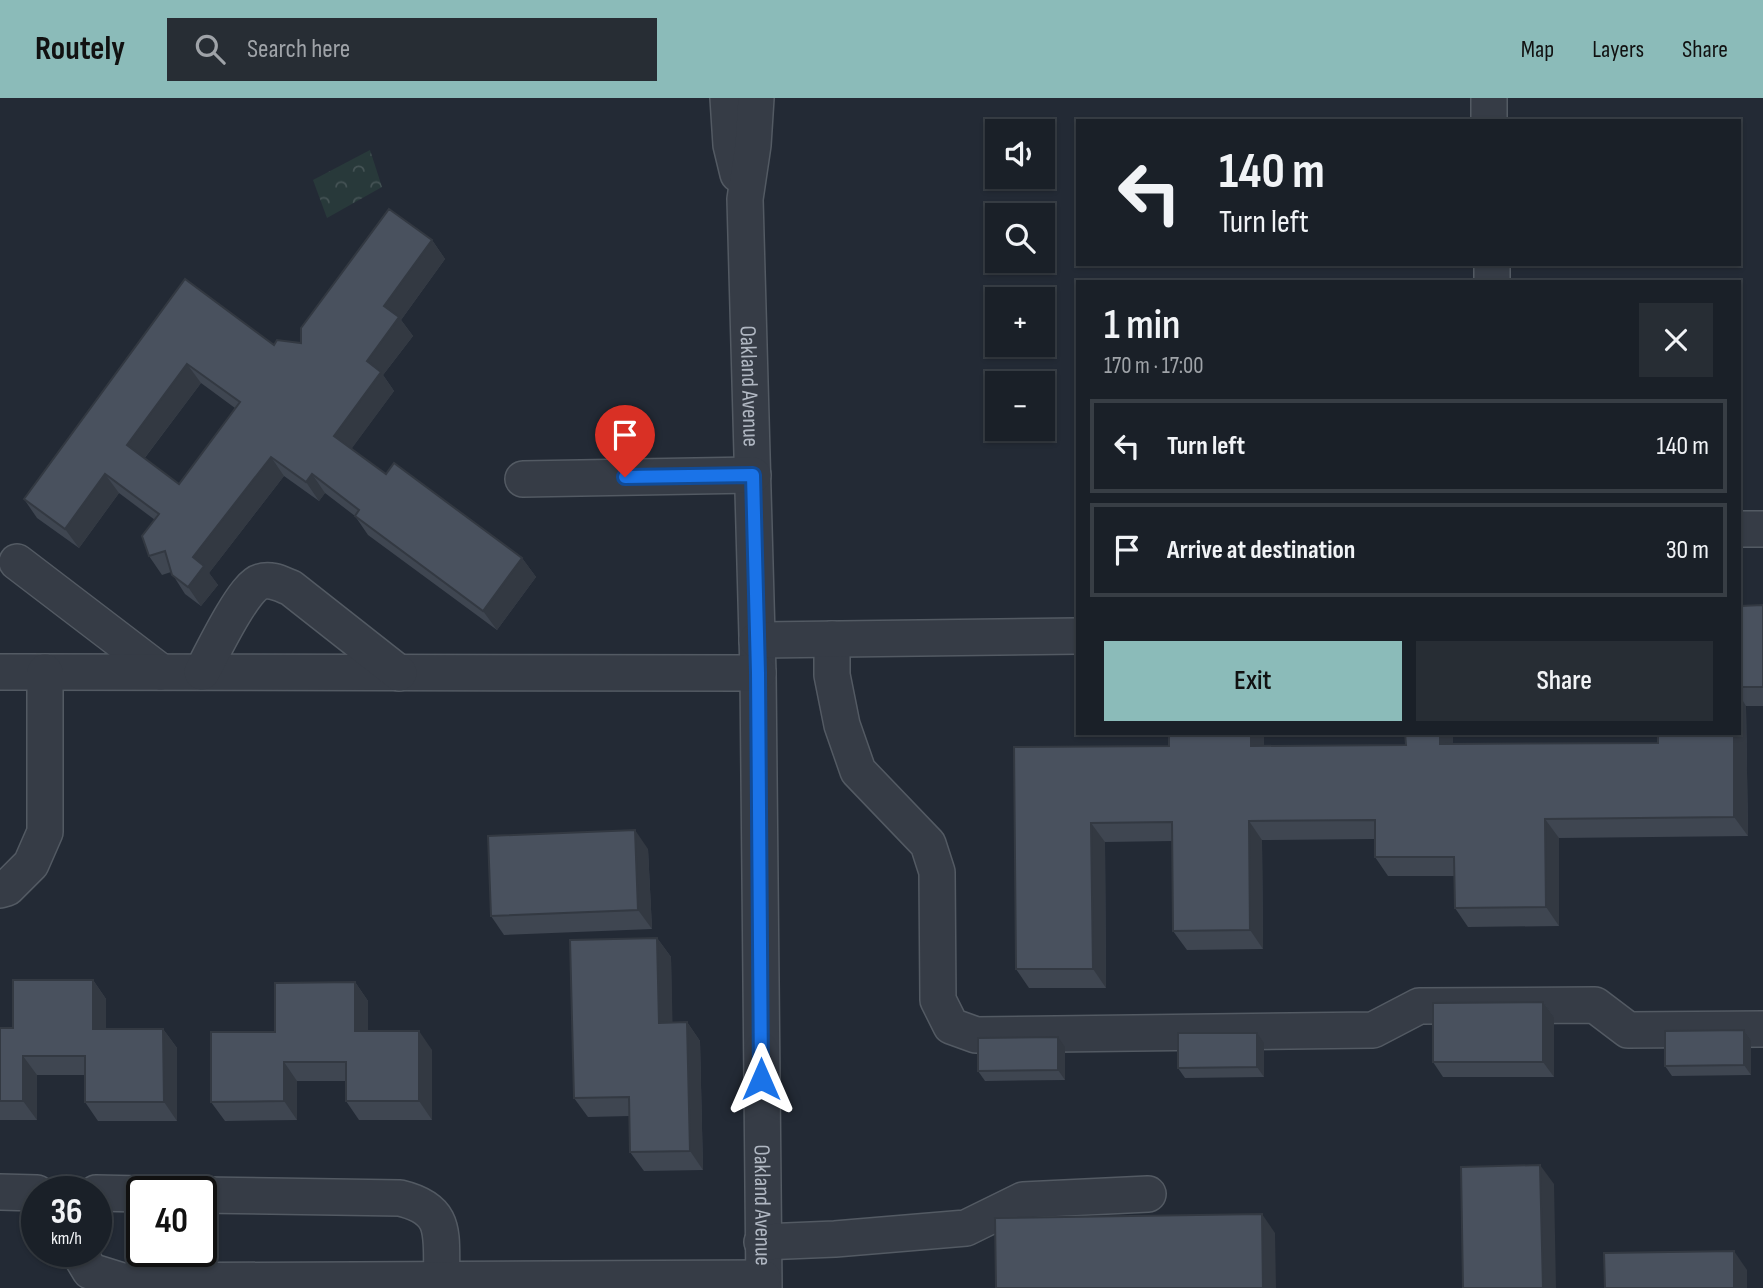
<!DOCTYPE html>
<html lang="en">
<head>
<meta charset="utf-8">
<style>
	:root { --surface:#1a2028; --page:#272d34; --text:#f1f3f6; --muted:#9fa3a8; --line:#383e45; --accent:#8bbbb9 }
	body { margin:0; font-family:"Sofia Sans Condensed",sans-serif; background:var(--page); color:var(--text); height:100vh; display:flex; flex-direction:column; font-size:26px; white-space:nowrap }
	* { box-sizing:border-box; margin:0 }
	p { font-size:23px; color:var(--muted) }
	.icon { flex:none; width:38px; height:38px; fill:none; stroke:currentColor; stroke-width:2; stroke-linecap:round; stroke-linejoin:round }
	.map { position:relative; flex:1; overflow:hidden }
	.drawer { position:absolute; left:1076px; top:182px; width:665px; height:455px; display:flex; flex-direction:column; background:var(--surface); border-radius:0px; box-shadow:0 2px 5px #0004,0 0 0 2px var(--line) }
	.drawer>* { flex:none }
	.hud { position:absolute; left:1076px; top:21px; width:665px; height:147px; border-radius:0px; box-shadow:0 2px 5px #0004,0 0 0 2px var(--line); background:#1a2028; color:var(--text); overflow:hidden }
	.tools { position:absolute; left:985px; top:21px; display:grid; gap:14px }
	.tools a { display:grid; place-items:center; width:70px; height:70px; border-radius:0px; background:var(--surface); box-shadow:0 2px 5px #0004,0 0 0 2px var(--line); font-size:35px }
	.speed { position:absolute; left:21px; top:1078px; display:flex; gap:14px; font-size:35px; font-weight:700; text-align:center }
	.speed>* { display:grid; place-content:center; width:91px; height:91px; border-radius:50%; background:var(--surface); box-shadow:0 2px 5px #0004,0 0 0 2px var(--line); line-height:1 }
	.speed small { font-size:18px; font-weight:400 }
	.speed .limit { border:4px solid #111; border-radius:10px; background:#fff; color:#111 }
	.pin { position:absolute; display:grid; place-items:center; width:60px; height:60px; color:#fff; margin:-72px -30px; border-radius:50% 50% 50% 0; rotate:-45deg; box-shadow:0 0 7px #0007 }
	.pin .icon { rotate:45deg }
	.me { position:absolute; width:77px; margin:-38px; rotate:0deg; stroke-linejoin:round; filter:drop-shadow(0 0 5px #0008) }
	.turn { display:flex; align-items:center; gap:24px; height:147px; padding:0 28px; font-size:32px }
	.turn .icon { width:91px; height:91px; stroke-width:2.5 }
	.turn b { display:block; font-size:49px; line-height:60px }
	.round { display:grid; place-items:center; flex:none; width:74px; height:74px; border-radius:0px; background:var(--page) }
	.head { display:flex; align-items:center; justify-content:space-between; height:119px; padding:0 28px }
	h1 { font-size:42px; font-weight:600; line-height:52px }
	.cta { display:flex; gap:14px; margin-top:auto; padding:14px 28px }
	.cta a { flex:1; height:80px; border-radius:0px; background:var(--accent); color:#111; font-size:28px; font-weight:600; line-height:80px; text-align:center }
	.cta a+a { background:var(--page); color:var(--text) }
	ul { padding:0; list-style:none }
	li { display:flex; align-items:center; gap:21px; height:94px; margin:0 14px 10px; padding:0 14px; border:4px solid var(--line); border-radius:0px }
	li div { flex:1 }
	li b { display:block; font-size:26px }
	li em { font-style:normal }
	header { display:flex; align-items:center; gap:42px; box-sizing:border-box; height:98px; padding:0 35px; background:var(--accent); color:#111 }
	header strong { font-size:33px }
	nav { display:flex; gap:38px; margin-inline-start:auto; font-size:24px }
	.search { width:490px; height:63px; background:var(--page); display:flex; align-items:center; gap:18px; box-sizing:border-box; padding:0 24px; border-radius:0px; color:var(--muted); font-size:26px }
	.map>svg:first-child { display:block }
</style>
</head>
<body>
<header>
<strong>Routely</strong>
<div class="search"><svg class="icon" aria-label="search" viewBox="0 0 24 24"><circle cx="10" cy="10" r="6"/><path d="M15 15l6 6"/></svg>Search here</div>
<nav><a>Map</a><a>Layers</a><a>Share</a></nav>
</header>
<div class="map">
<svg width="1763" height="1190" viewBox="0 0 1763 1190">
	<defs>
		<pattern id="park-crowns" width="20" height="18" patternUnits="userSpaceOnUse" patternTransform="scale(1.75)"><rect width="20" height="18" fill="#28393a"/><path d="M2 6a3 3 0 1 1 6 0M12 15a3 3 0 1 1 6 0" fill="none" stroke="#455355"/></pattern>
	</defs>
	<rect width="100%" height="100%" fill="#232a35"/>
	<path fill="url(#park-crowns)" d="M370,52L382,89L327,120L313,82Z"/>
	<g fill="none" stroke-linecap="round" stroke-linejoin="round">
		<defs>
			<g id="minor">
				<path d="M728,0L731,47L738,76"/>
				<path id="s1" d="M756,0L753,47L745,101L758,575L764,1190"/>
				<path d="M1489,0V23"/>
				<path d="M1492,166V184"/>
				<path d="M523,381L753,377"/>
				<path d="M1740,431H1763"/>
				<path d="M17,464L161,574"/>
				<path d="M832,541V577L842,627L858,673L928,746L937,774L938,902L951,928L976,937L1373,932L1419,908L1595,907L1628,932L1763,931"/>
				<path d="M757,542L1078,538"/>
				<path d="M0,574L758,575"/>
				<path d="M202,574C211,557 244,488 260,484C271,480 281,486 291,490L399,575"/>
				<path d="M0,792L7,790L31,766L45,734V574"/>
				<path d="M0,1094L37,1095"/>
				<path d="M96,1095L142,1096"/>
				<path d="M201,1097L400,1100C450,1112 440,1138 442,1181"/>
				<path d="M762,1144L835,1141L966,1130L1023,1102L1148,1096"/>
				<path d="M78,1153L90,1173L122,1183L763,1180"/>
			</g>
		</defs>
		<use href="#minor" stroke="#535a63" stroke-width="38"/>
		<use href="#minor" stroke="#363c46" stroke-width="35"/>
	</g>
	<g fill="#3f4651" fill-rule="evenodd">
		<path d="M432,142L445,161L401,222L413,238L383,277L394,293L351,351L386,376L522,460L536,479L497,532L368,437L355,418L325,395L319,403L284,378L209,475L218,487L201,508L185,496L171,474L162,477L149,458L155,422L119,395L79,450L37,420L24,401L185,181L274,247L301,245ZM201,285L235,310L179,386L144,361Z"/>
		<path d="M1763,507V608H1746L1748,738L1559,740V828L1468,829L1455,810L1454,778H1388L1375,759V741L1262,742L1263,851L1187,852L1173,833V743L1105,744L1106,890H1029L1016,871L1014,649L1169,648L1264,635V648L1406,647L1405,635H1453V646L1658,645L1740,635V508Z"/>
		<path d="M648,751L652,831L504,837L491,818Z"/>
		<path d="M657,840L671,859L672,924H687L700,943L703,1072L644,1073L630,1054V1018L588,1019L574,1000Z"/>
		<path d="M93,882L106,901V931H163L177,950V1023H98L85,1004V977H37V1022H0V930H13Z"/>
		<path d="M355,884L368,903V933L432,952V1022H359L346,1003V983H297V1022L225,1023L211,1004L275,934Z"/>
		<path d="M1543,904L1554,919V979H1443L1433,964Z"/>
		<path d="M1744,932L1751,942V977L1672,978L1665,968Z"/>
		<path d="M1264,945V979L1185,980L1178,970Z"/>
		<path d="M1065,949V982L985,983L978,973Z"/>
	</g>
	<g fill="#333942">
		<path d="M432,142L445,161L401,222L413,238L383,277L394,293L347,357L334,338L367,263L384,208Z"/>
		<path d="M187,266L201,285L140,366L127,347Z"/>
		<path d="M271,359L284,378L209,475L218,487L201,508L188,489L193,459Z"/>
		<path d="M105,376L119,395L79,450L65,431Z"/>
		<path d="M312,376L325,395L319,403L306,384Z"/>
		<path d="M522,460L536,479L497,532L483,513Z"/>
		<path d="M1740,598L1746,608L1748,738L1734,719V635H1740Z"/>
		<path d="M1251,635H1264V667L1251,648Z"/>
		<path d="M1440,635H1453V665L1440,646Z"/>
		<path d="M1545,721L1559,740V828L1546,809Z"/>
		<path d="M1249,723L1262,742L1263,851L1250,832Z"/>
		<path d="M1091,725L1105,744L1106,890L1093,871Z"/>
		<path d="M635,732L648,751L652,831L638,812Z"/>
		<path d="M657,840L671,859L673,944L659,925Z"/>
		<path d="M93,882L106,901V950L93,931Z"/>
		<path d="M355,884L368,903V952L355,933Z"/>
		<path d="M1543,904L1554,919V979L1543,964Z"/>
		<path d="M687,924L700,943L703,1072L690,1053Z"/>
		<path d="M163,931L177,950V1023L164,1004Z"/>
		<path d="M1744,932L1751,942V977L1744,967Z"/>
		<path d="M419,933L432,952V1022L419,1003Z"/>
		<path d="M1257,935L1264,945V979L1257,969Z"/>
		<path d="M1058,939L1065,949V982L1058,972Z"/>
		<path d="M23,958L37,977V1022L23,1003Z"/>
		<path d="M284,964L297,983V1022L284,1003Z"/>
		<path d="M1540,1067L1554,1086L1556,1190H1543Z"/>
		<path d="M1262,1116L1275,1135L1276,1190H1263Z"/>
		<path d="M1734,1153L1747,1172V1190H1734Z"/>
	</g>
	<g fill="#49515e" stroke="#333942" stroke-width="2" fill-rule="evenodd">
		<path d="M389,111L432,142L384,208L399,219L367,263L381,274L334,338L386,376L394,365L522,460L483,513L355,418L359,412L312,376L306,384L271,359L193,459L204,468L188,489L172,477L165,453L149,458L142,438L159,416L105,376L65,431L24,401L185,181L274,247L277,242L301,245V230ZM187,266L240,304L179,386L127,347Z"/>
		<path d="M1763,507V589H1740V508Z"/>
		<path d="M1169,635H1251V648L1406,647L1405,635H1440V646L1658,645V635H1734V719L1545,721L1546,809L1455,810L1454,759H1375V722L1249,723L1250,832L1173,833L1172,724L1091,725L1093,871H1016L1014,649L1169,648Z"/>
		<path d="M635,732L638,812L491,818L488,738Z"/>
		<path d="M657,840L659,925L687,924L690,1053L630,1054L629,999L574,1000L570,842Z"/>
		<path d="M13,882H93V931H163L164,1004H85V958H23V1003H0V930H13Z"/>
		<path d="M355,884V933H419V1003H346V964H284V1003L211,1004V934H275V885Z"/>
		<path d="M1543,904V964H1433V905Z"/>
		<path d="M1744,932V967L1665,968V933Z"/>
		<path d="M1178,935H1257V969L1178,970Z"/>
		<path d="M1058,939V972L978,973V940Z"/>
		<path d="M1540,1067L1543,1190H1463L1461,1069Z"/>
		<path d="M1262,1116L1263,1190H996L995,1120Z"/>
		<path d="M1734,1153V1190H1605L1604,1155Z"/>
	</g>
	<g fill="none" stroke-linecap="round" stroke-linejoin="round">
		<defs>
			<path id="route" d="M625,379L753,377L758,575L761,981"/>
		</defs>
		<use href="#route" stroke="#114b97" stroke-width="18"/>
		<use href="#route" stroke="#1a73e8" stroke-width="12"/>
	</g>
	<g text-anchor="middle" stroke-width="6" stroke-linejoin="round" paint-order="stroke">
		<g font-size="23" fill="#b0b7c2" stroke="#1b212a">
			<text dy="8" stroke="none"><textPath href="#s1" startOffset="289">Oakland Avenue</textPath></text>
			<text dy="8" stroke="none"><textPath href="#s1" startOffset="1108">Oakland Avenue</textPath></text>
		</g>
	</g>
</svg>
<div class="tools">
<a><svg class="icon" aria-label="sound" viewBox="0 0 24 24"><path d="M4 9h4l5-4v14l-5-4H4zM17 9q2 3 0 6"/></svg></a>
<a><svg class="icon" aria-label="search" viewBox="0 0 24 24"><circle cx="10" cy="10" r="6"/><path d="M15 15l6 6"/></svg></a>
<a>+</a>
<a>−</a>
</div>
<div class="speed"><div>36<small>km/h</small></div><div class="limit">40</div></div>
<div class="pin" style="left:625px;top:379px;background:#d93025"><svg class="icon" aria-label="arrive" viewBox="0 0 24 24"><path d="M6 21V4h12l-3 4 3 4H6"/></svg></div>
<svg class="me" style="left:761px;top:981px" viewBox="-20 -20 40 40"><path d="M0-17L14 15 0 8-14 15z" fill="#1a73e8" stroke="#fff" stroke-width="4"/></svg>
<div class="hud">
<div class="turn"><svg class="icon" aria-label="left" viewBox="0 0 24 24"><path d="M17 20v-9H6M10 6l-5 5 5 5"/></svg><div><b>140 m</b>Turn left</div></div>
</div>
<section class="drawer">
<div class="head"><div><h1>1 min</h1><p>170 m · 17:00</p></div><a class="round"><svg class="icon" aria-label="close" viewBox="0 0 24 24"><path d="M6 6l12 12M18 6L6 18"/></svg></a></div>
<ul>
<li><svg class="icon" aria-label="left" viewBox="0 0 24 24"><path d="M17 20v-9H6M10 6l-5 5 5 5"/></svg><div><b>Turn left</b></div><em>140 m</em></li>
<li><svg class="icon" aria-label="arrive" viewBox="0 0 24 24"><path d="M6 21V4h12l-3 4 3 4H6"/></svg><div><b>Arrive at destination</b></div><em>30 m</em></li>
</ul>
<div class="cta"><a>Exit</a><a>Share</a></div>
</section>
</div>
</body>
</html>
